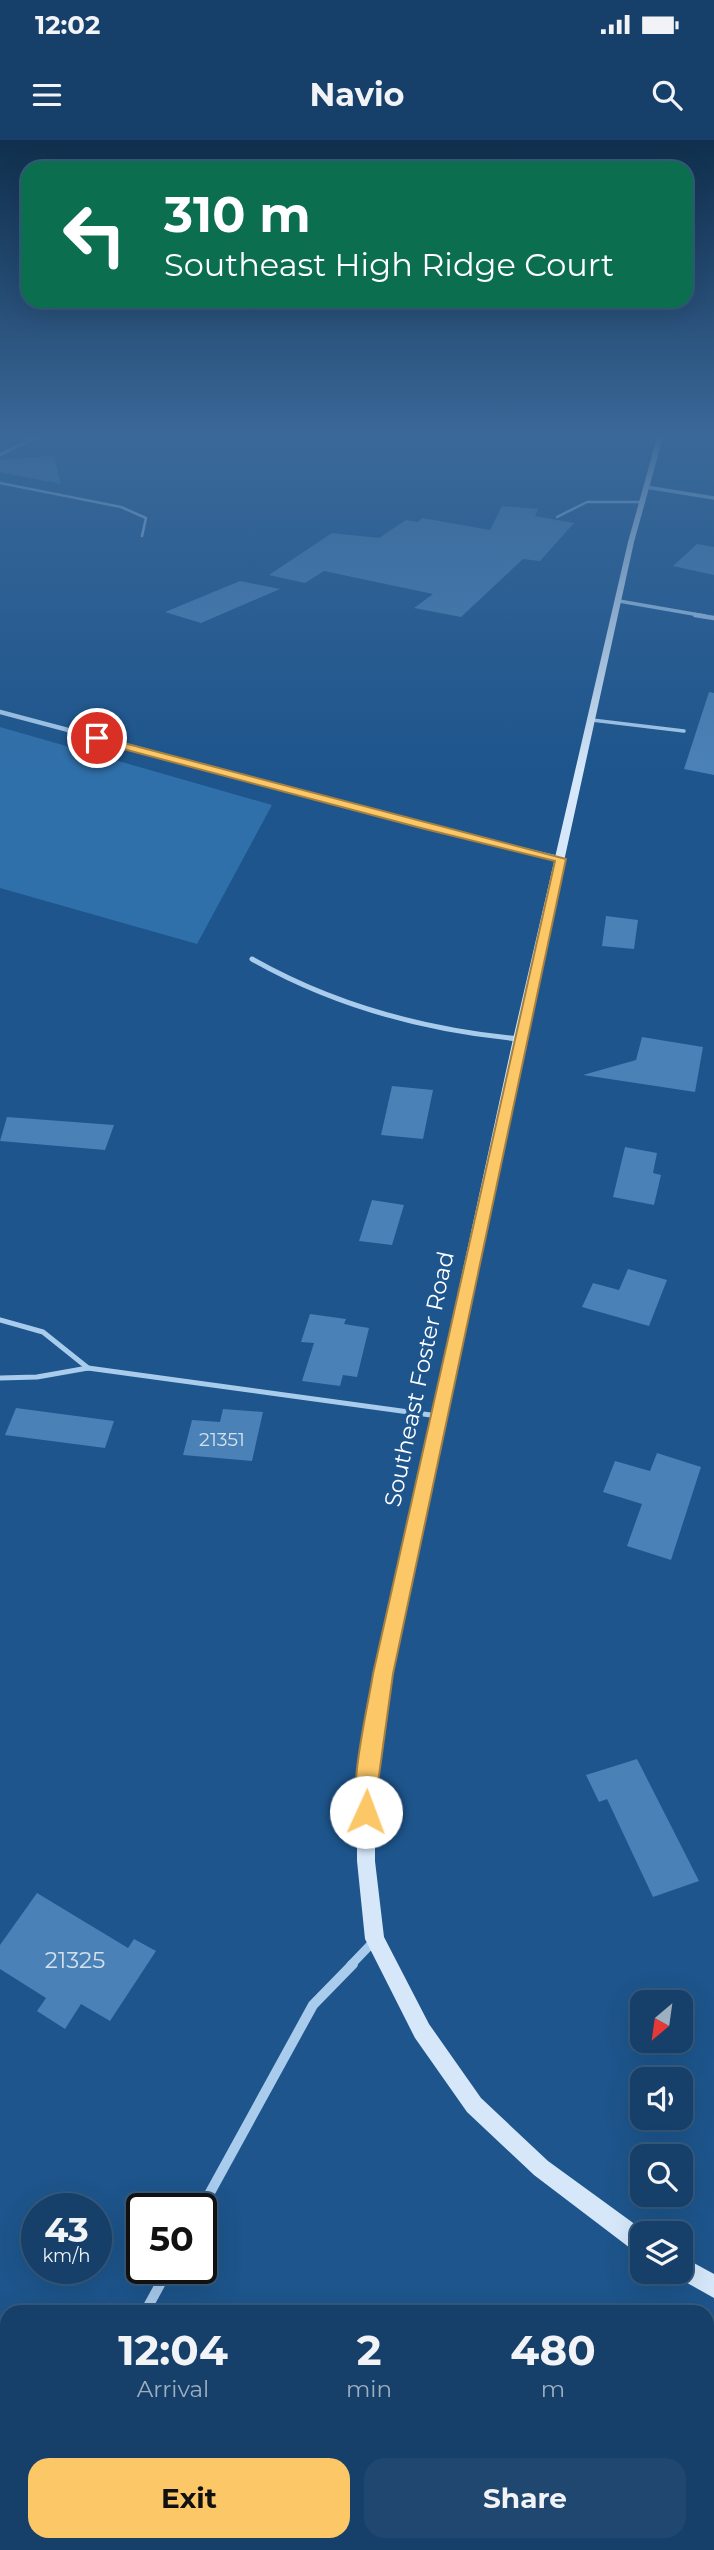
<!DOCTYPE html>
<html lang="en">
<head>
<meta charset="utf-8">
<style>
	:root { --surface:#164069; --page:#1f476f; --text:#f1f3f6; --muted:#9eafc0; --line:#35597d; --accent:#fcc767 }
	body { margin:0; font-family:Montserrat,sans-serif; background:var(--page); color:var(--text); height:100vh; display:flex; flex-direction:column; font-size:26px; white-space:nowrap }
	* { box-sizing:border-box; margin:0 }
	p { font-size:23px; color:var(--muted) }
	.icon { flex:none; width:38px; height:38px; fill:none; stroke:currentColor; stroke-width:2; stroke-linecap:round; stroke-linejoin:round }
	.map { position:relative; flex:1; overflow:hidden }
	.drawer { position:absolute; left:0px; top:2165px; width:714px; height:247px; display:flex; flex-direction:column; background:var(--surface); border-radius:21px 21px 0 0; box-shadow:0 7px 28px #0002,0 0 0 2px var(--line) }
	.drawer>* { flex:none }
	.top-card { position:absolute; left:21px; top:21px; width:672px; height:147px; border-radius:21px; box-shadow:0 7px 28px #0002,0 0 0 2px var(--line); background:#0b6e4f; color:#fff; overflow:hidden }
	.needle { width:46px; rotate:209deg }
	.fabs { position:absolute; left:630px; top:1850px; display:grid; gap:14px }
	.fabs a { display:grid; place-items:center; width:63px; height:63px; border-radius:14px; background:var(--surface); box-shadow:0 7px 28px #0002,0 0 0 2px var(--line); font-size:35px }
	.speed { position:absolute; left:21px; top:2053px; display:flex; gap:14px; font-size:35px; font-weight:700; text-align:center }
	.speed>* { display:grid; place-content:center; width:91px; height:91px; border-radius:50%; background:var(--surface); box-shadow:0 7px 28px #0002,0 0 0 2px var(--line); line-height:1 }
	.speed small { font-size:18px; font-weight:400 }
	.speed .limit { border:4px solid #111; border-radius:10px; background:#fff; color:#111 }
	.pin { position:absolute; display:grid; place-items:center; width:60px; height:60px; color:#fff; margin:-30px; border:4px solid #fff; border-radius:50%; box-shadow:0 2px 7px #0007 }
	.me { position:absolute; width:77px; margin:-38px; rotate:2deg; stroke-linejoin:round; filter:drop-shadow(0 0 5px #0008) }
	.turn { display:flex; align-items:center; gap:24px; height:147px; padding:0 28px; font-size:32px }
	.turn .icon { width:91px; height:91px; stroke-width:2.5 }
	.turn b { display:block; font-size:49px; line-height:60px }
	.eta { display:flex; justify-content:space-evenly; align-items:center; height:119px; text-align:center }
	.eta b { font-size:42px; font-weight:700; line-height:49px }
	.primary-button { display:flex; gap:14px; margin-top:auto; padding:14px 28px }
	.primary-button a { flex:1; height:80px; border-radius:21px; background:var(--accent); color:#111; font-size:28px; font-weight:700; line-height:80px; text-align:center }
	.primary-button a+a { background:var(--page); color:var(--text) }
	.status { display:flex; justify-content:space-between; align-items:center; height:49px; padding:0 35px; background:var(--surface); direction:ltr }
	.status svg { height:19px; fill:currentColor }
	header { display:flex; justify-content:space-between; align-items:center; height:91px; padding:0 28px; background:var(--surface); font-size:32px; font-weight:700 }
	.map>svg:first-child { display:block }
</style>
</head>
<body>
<div class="status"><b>12:02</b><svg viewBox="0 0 49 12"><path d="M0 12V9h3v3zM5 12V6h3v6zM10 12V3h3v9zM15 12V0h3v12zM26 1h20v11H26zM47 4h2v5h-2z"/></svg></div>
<header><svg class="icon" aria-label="menu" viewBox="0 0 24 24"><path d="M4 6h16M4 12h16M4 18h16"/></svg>Navio<svg class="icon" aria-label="search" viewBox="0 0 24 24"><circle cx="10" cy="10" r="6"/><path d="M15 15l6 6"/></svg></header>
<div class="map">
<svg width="714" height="2410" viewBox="0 0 714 2410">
	<rect width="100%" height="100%" fill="#1d558c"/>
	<path fill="#3070aa" d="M0,587L272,665L197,804L0,748Z"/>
	<g fill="#4a81b6">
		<path d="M54,316L61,344L0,332V320Z"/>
		<path d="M502,366L538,369L535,376L574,383L540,421L523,419L461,477L414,468L433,454L324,431L305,443L269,435L332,393L379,398L406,380L418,382L422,378L490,390Z"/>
		<path d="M697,404L714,407V435L673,426Z"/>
		<path d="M240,441L280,449L201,483L165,472Z"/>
		<path d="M709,552L714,553V635L684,629Z"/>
		<path d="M606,776L638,780L634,809L602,806Z"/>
		<path d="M642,897L703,907L695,952L583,935L636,920Z"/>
		<path d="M392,946L433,950L423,999L381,995Z"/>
		<path d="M7,977L114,985L105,1010L0,1001Z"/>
		<path d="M625,1007L657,1013L653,1033L661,1035L654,1065L613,1057Z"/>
		<path d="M372,1060L404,1065L392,1105L359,1101Z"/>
		<path d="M628,1129L667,1140L649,1186L582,1167L593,1143L619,1150Z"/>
		<path d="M310,1174L346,1179L344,1184L369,1188L357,1237L343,1235L340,1246L302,1241L314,1203L301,1202Z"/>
		<path d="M16,1268L114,1281L105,1308L5,1295Z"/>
		<path d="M223,1269L263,1272L252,1321L183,1315L192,1280L220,1282Z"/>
		<path d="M657,1313L701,1327L671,1420L627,1406L642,1364L603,1352L615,1321L650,1331Z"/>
		<path d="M637,1619L699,1741L653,1757L607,1659L599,1662L586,1635Z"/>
		<path d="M37,1753L128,1808L134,1799L156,1811L110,1881L81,1864L65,1889L37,1871L46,1858L0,1829V1805Z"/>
	</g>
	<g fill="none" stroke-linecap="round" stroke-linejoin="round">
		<g stroke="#a9cced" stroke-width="2.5">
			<path d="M0,343L121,367L146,378L142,396"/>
			<path d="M557,377L587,362H642"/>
		</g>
		<path stroke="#a9cced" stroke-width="3.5" d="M592,580L684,591"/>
		<g stroke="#a9cced" stroke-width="5">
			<path d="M0,1180L43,1192L88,1228"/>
			<path d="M0,1238L37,1237L88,1228L438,1276"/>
		</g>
		<g stroke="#a9cced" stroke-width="3.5">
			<path d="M0,315L42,294"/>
			<path d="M646,347L714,358"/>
			<path d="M619,461L705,476"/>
		</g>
		<g stroke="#a9cced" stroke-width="4.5">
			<path d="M695,475L714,478"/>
			<path d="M0,572L506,706"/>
		</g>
		<g stroke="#a9cced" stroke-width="5">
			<path d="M498,704L561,719"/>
			<path d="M252,819C335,866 424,890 519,899"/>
		</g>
		<path stroke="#a9cced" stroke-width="9" d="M351,1825L375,1800"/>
		<g stroke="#a9cced" stroke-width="10">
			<path d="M201,2069L313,1865L353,1824"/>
			<path d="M145,2172L169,2128"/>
			<path d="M15,2410L18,2404"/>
		</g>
		<g fill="#d5e7f9" fill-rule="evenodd">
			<path d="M658,294H664L634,402L525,899L391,1534L375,1648V1721L384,1797L429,1884L481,1958L548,2021L647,2093H642V2114L634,2111L534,2035L467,1972L415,1898L365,1799L357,1721V1648L375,1534L513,899L628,402Z"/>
			<path d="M681,2116L714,2134V2158L673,2135L672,2132H681Z"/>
		</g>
	</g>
	<linearGradient id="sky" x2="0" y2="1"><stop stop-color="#102f4d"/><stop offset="0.47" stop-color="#3a6899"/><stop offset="1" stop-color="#3a6899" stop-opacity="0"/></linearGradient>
	<rect width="714" height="631" fill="url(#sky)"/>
	<path fill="#fcc767" stroke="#a48143" stroke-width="2" d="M97,596L566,719L393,1534L373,1679L366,1682L359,1679C347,1653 368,1566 373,1534L555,721L421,688L93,601Z"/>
	<g text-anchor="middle" stroke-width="7" stroke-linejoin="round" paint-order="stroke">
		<g font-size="19" fill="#d2e0ed">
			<text x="222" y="1306">21351</text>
		</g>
		<g font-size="23" fill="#fff" stroke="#1d558c">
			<text transform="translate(419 1239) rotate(-78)" y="8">Southeast Foster Road</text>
		</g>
		<g font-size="23" fill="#d2e0ed">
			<text x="75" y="1828">21325</text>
		</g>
	</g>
</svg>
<div class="fabs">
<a><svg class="needle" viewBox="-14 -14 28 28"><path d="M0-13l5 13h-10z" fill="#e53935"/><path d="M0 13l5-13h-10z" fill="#9eafc0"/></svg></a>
<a><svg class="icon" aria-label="sound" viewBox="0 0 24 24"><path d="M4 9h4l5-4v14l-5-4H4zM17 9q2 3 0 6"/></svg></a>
<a><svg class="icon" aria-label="search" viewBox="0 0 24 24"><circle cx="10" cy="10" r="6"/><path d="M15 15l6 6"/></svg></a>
<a><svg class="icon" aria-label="layers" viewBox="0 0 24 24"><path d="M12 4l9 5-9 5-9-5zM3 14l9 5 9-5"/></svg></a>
</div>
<div class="speed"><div>43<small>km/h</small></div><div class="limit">50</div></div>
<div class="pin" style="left:97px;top:598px;background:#d93025"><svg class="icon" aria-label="arrive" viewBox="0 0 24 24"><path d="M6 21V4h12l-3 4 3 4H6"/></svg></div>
<svg class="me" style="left:366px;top:1672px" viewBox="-20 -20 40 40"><circle r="19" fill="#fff"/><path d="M0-13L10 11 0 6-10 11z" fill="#fcc767"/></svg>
<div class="top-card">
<div class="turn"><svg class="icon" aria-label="left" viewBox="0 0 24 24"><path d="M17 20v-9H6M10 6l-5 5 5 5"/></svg><div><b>310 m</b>Southeast High Ridge Court</div></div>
</div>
<section class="drawer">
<div class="eta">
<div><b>12:04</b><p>Arrival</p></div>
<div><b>2</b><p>min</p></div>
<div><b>480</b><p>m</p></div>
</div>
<div class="primary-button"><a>Exit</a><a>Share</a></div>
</section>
</div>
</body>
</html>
